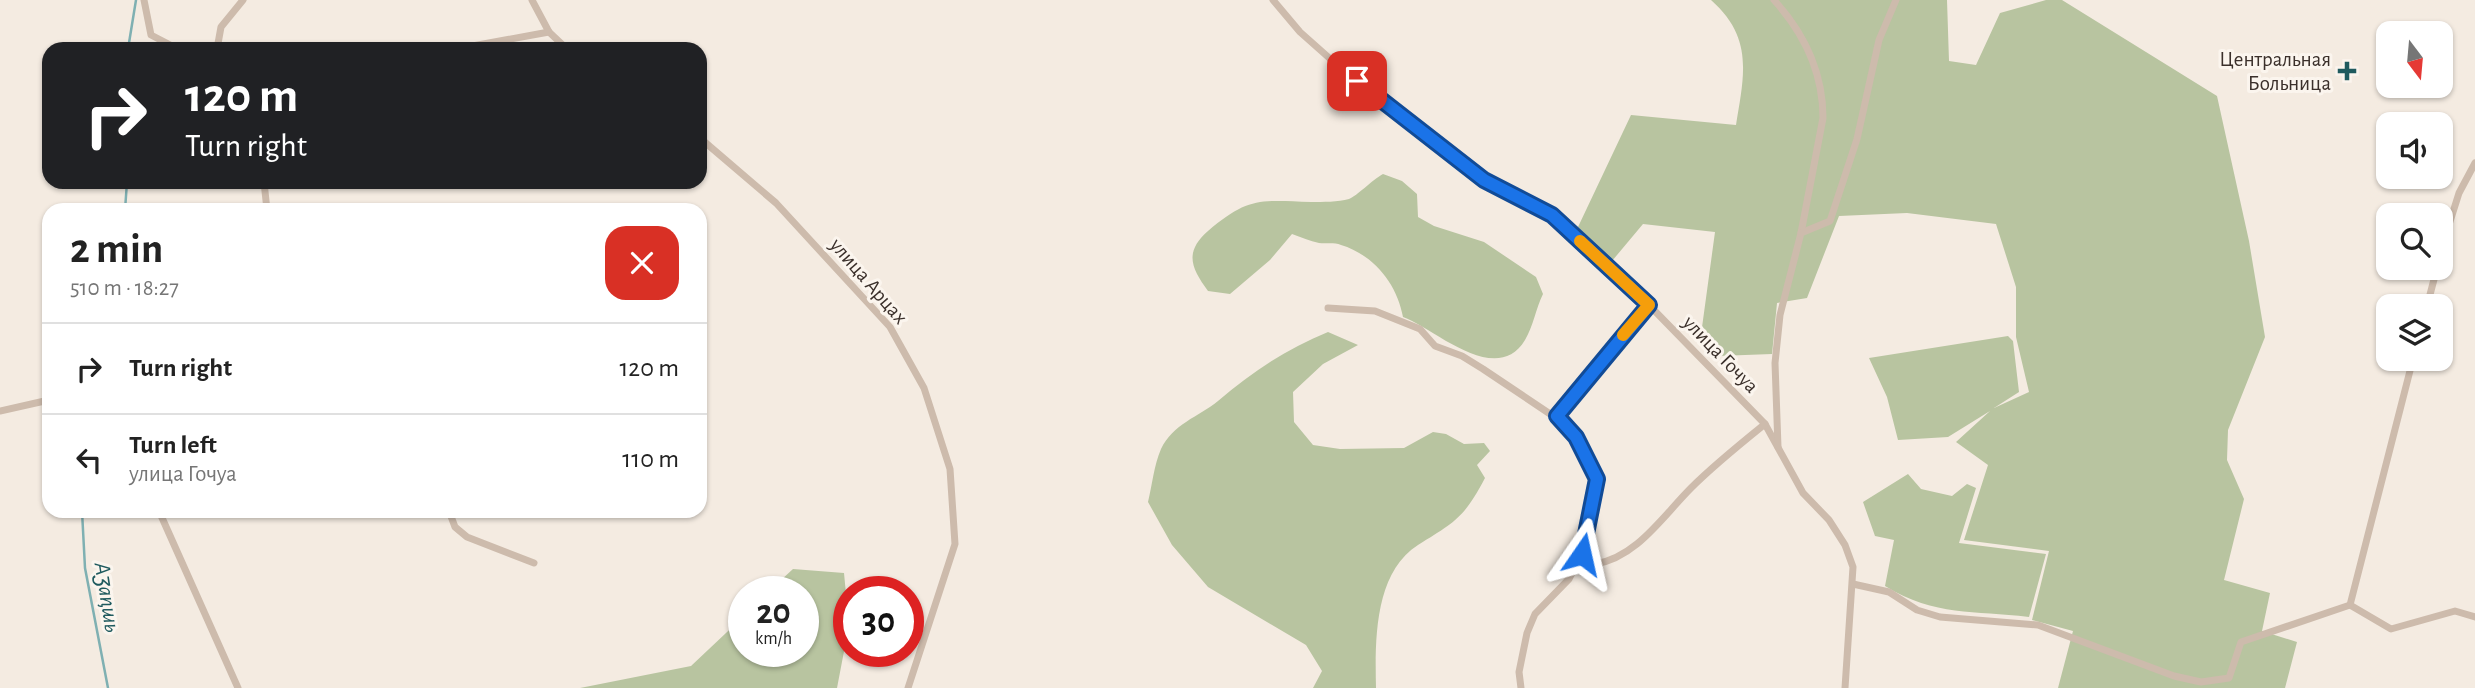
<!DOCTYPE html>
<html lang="en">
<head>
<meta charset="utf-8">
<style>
	:root { --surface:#fff; --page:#f6f6f6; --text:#222; --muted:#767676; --line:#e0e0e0 }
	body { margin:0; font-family:"Alegreya Sans",sans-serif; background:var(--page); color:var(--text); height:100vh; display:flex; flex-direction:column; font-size:26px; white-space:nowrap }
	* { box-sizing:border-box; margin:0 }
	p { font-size:23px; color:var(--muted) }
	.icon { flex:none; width:38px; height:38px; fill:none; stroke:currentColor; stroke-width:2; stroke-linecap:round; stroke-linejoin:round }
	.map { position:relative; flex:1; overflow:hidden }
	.panel { position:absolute; left:42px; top:203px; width:665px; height:315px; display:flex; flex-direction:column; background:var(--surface); border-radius:21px; box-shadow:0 2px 5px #0004 }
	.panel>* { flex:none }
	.hud { position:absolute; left:42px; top:42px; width:665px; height:147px; border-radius:21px; box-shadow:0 2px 5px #0004; background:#202124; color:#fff; overflow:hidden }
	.needle { width:46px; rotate:164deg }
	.controls { position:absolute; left:2376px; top:21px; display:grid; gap:14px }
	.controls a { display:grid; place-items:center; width:77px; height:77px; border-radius:14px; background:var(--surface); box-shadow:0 2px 5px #0004; font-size:35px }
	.speed { position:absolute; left:728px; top:576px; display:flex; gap:14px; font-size:35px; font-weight:700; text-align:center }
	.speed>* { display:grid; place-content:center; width:91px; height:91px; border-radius:50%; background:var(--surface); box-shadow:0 2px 5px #0004; line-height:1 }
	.speed small { font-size:18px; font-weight:400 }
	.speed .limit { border:10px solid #d22; background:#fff; color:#111 }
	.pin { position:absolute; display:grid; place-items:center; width:60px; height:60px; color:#fff; margin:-30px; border-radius:14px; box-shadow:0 4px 10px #0006 }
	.me { position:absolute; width:77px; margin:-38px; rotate:11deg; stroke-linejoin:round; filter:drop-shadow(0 0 5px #0008) }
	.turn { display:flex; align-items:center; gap:24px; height:147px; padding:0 28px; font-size:32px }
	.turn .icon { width:91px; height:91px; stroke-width:2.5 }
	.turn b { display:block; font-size:49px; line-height:60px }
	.round { display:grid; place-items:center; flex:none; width:74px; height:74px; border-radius:21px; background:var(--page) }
	.summary { display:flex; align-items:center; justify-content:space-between; height:119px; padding:0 28px }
	h1 { font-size:42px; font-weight:700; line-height:52px }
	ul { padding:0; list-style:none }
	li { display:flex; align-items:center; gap:21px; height:91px; padding:0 28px; border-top:2px solid var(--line) }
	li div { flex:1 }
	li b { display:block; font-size:26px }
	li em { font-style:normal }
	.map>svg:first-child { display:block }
</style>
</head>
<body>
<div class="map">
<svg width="2475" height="688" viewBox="0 0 2475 688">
	<rect width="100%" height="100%" fill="#f4ebe1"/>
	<g fill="#b8c4a0">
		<path d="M1711,0H1947L1949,61L1976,65L2000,13L2046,0H2062L2217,96L2249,241L2265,337L2228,430L2227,460L2244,499L2224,580L2270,593L2262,631L2297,642L2285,688H2058L2073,631L2032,620L2049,551L1964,540L1988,465L1956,442L1990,411L1948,437L1898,440L1887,397L1869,358L2008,336L2013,341L2019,392L1994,408L2029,392L2016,337V287L1996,224L1907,213L1839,216L1807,298L1777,303L1772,354L1718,356L1700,342L1715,232L1643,224L1612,261L1578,227L1631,115L1736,125C1744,75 1754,38 1711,0Z"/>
		<path d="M1383,174L1402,181L1417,194L1418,217L1434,226L1484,242L1536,277L1543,294C1536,308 1533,327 1525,340C1496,388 1434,328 1403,317C1397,284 1374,255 1341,245C1334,242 1326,244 1319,243C1310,241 1301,237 1292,234L1270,260L1230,294L1208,291C1191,268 1184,252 1208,231C1248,197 1260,200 1311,202C1323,202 1338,202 1349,199C1357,196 1372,180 1383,174Z"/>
		<path d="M1328,332L1358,345L1323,364L1293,392L1294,422L1313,445L1340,449L1404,448L1433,432L1446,434L1464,444L1484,443L1490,451L1477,465L1485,478C1464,518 1455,522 1418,545C1374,573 1375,641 1376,688H1313L1322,671L1306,645L1208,587L1172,545L1148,502C1152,486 1154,465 1161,449C1173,424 1198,417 1218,401C1252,372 1286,349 1328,332Z"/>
		<path d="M1908,474L1921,489L1952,496L1967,484L1976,488L1959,543L2046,554L2029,617C1973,610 1936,617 1885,586L1894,540L1875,536L1863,502Z"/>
		<path d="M793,569L844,573L849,625L837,688H580L691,666L744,616V651H803V592L769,591Z"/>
	</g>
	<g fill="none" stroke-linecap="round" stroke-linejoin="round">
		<g stroke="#7fb0b2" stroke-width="2.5">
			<path d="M128,49L136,0"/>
			<path d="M125,210L127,182"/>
			<path d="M82,511L85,568L108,688"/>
		</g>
		<g stroke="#cdbbac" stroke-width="7">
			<path d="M144,0L151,35L178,49"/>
			<path d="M532,0L549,32L567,49"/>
			<path d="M1273,0L1300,32L1336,64L1484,180L1552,215L1649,305L1765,424L1803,493L1829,520L1845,545L1853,567L1845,688"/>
			<path d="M1774,0C1804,33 1823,73 1823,118L1801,233L1780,315L1775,363L1778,447"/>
			<path d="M217,49L221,27L243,0"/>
			<path d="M456,49L549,32"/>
			<path d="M700,138L776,203L890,327L924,388L950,469L955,544L908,688"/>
			<path d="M264,182L267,210"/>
			<path d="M1801,233L1830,221L1857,139L1879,40L1896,0"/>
			<path d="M2441,250L2459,193L2475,163"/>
			<path d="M2427,306L2437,268"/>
			<path d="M1328,308L1375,311L1420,329L1435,346L1462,356L1483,369L1568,426L1597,479L1582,554L1595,564C1636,558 1663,516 1691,488C1714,465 1739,445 1765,424"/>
			<path d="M0,411L49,400"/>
			<path d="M1557,416L1649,305"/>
			<path d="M159,511L238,688"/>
			<path d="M449,511L455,527L467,537L534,563"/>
			<path d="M1853,584L1889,592L1917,610L1940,617L2038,625L2174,676L2201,682L2229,678L2241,642L2350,605L2413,359"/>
			<path d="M2350,605L2391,629L2455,611L2475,617"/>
			<path d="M1521,688L1519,672L1527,633L1535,614L1569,579L1582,554"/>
		</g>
	</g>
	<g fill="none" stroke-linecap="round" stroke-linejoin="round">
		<defs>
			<path id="route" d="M1357,81L1484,180L1552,215L1649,305L1557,416L1576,437L1597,479L1582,554"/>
		</defs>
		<use href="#route" stroke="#114b97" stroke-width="18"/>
		<use href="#route" stroke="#1a73e8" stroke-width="12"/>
		<path stroke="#f59e0b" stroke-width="12" d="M1580,241L1649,305L1623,335"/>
	</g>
	<path fill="#1f5a5e" stroke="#fbf5ee" stroke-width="2.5" d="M2343.5 60.5h7v7h7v7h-7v7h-7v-7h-7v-7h7z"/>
	<g text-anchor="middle" stroke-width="6" stroke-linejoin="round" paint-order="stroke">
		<g font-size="21" fill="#3b302b" stroke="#fbf5ee" text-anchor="end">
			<text x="2331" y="66">Центральная<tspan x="2331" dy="24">Больница</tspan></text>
		</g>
		<g font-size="21" fill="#3b302b" stroke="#fbf5ee">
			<text transform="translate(869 281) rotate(49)" y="7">улица Арцах</text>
			<text transform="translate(1721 354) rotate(46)" y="7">улица Гочуа</text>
		</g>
		<g font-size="23" font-style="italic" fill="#1f5a5e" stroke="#fbf5ee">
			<text transform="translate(108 597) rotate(81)" y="8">Аӡаԥшь</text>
		</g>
	</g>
</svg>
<div class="controls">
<a><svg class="needle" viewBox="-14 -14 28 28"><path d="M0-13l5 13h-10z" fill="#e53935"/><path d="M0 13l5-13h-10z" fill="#767676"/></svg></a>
<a><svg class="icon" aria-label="sound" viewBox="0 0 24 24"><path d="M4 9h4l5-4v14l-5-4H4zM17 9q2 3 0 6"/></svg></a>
<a><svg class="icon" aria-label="search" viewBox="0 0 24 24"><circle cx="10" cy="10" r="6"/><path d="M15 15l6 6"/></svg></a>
<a><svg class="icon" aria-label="layers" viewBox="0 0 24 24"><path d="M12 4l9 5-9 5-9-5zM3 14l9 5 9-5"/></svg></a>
</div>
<div class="speed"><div>20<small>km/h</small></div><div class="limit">30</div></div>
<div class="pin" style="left:1357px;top:81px;background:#d93025"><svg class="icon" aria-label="arrive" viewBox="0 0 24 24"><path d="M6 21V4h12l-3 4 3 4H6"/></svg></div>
<svg class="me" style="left:1582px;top:554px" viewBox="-20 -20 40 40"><path d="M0-17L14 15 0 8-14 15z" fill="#1a73e8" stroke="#fff" stroke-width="4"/></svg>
<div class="hud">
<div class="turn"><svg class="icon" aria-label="right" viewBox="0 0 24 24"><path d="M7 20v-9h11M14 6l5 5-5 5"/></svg><div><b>120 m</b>Turn right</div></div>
</div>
<section class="panel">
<div class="summary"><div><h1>2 min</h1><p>510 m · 18:27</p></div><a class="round" style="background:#d93025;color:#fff"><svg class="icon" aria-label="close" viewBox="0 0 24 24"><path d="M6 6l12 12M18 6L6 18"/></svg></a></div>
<ul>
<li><svg class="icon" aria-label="right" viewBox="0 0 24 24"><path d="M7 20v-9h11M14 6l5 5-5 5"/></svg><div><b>Turn right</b></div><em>120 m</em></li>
<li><svg class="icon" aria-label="left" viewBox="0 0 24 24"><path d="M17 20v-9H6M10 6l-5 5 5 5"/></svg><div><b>Turn left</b><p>улица Гочуа</p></div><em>110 m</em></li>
</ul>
</section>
</div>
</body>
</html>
